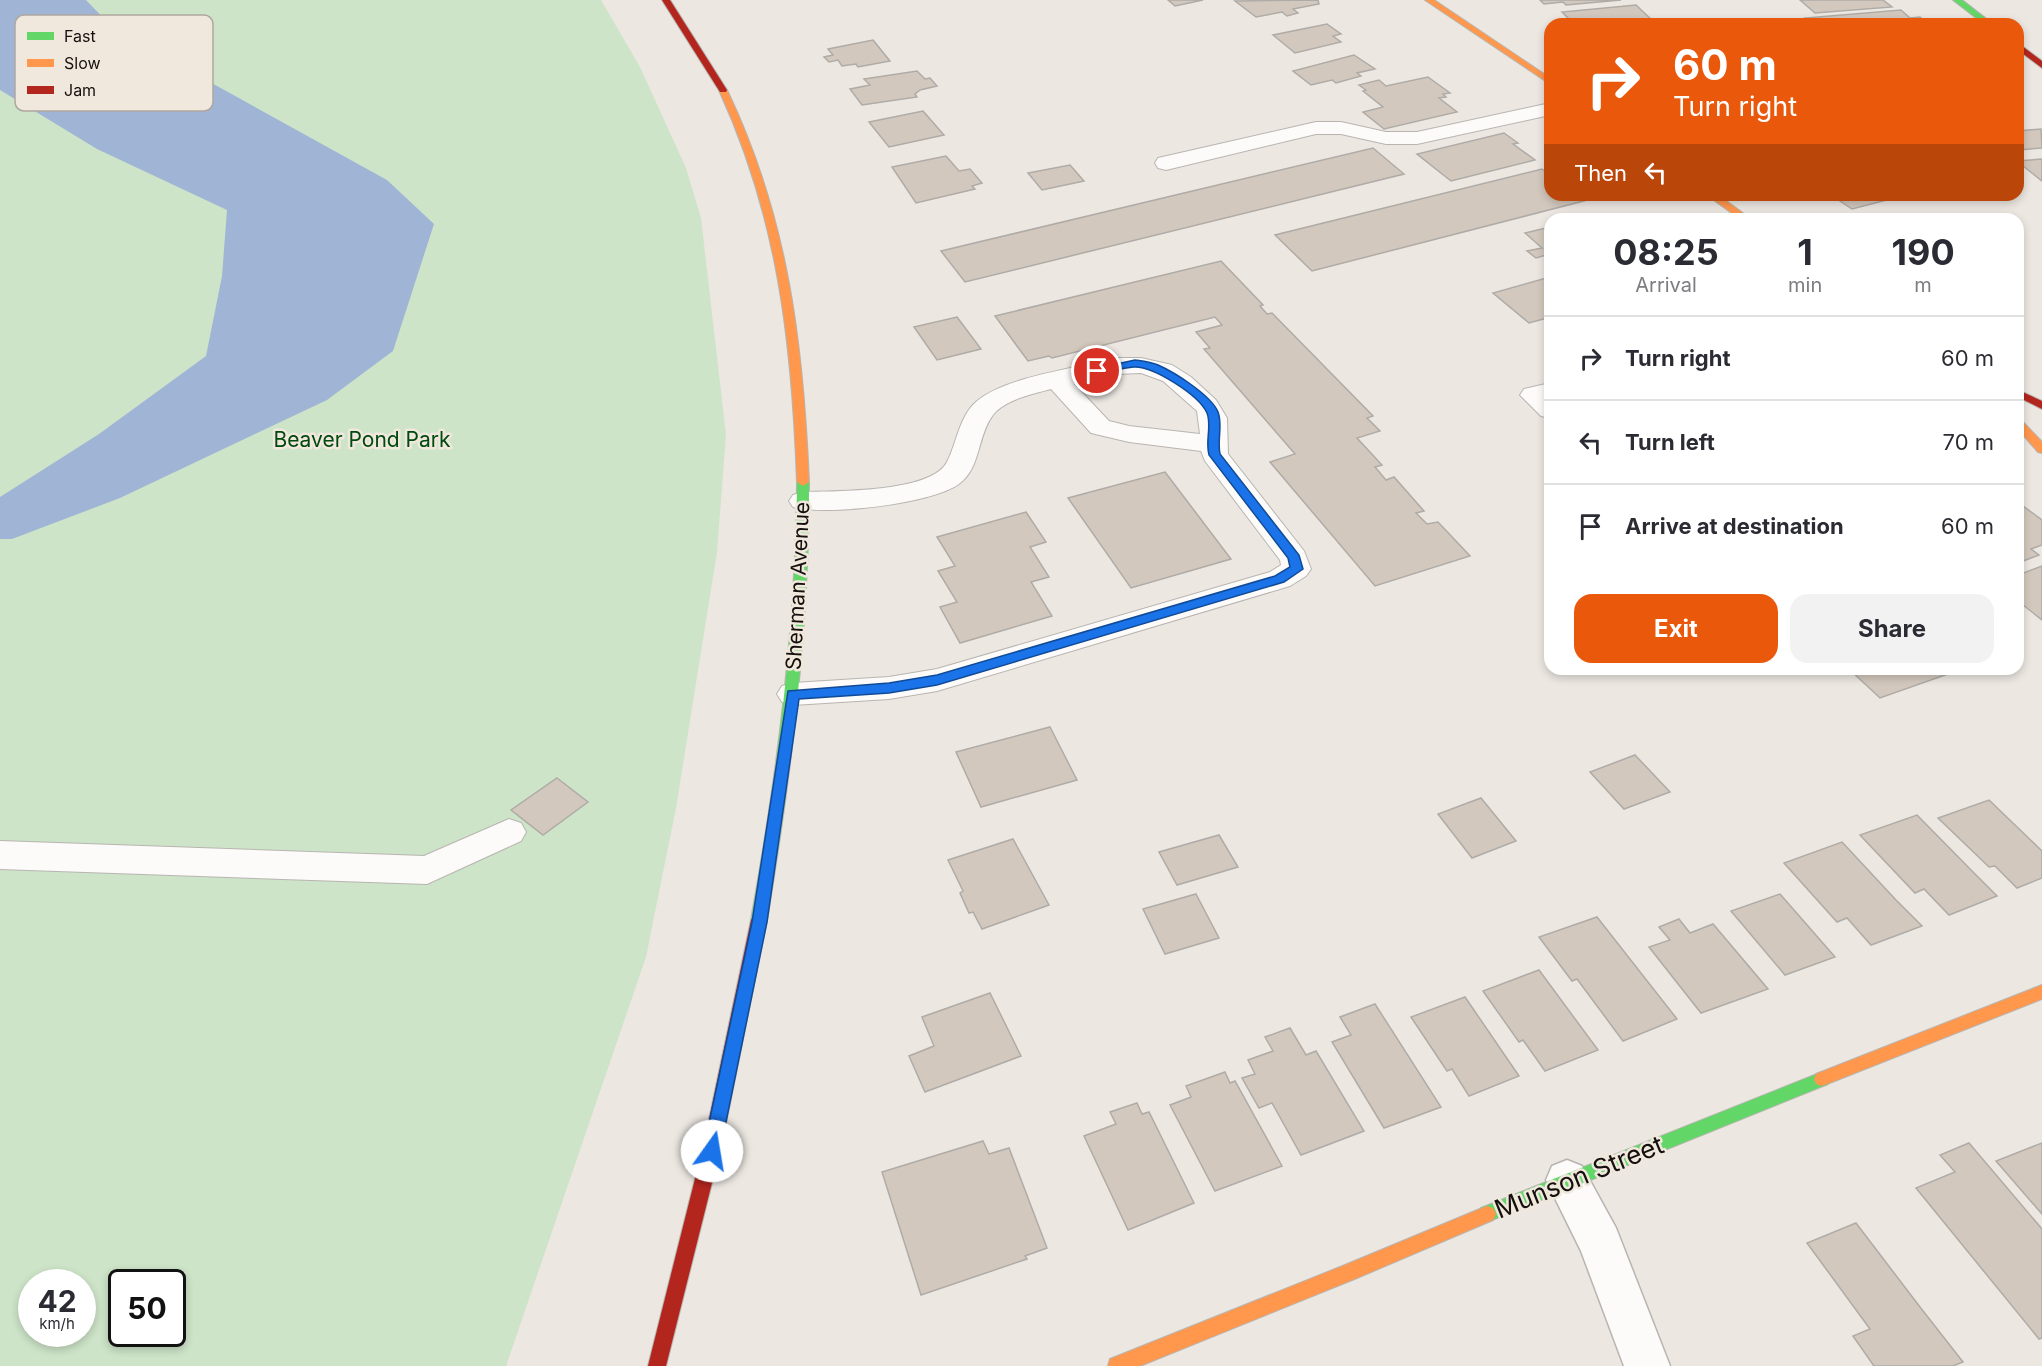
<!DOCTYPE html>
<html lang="en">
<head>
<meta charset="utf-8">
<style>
	:root { --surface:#fff; --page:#f2f2f3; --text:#2b2b33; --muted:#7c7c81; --line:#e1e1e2; --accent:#ea580c }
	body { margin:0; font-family:Inter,sans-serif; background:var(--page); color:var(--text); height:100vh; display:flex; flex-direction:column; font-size:22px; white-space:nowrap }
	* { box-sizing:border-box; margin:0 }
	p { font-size:20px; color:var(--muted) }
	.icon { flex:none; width:33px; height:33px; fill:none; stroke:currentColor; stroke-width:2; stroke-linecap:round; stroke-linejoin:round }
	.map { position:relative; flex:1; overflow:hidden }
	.drawer { position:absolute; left:1544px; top:213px; width:480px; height:462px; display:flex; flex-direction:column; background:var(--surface); border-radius:18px; box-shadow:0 3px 9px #0003 }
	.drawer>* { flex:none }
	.banner { position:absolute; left:1544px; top:18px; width:480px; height:183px; border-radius:18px; box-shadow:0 3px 9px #0003; background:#ea580c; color:#fff; overflow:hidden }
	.speed { position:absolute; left:18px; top:1269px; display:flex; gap:12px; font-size:30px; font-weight:700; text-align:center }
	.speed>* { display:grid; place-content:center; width:78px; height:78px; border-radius:50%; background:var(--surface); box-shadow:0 3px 9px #0003; line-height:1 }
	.speed small { font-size:15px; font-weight:400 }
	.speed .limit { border:3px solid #111; border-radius:9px; background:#fff; color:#111 }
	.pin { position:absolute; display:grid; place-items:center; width:51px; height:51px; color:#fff; margin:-26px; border:3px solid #fff; border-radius:50%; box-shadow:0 2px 6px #0007 }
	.me { position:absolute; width:66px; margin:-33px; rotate:13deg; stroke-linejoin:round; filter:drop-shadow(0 0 4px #0008) }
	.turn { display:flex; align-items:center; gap:21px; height:126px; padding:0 30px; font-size:27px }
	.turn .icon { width:78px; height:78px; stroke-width:2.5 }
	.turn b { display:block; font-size:42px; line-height:51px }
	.then { display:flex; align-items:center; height:57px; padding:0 30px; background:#0003; gap:12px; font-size:22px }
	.eta { display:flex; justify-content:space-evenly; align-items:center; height:102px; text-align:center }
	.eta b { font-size:36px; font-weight:700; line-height:42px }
	.primary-button { display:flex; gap:12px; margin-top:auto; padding:12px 30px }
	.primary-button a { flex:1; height:69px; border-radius:18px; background:var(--accent); color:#fff; font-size:24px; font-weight:700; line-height:69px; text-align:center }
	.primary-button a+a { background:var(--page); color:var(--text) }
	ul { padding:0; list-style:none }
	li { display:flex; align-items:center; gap:18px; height:84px; padding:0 30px; border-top:2px solid var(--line) }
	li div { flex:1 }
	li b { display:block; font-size:22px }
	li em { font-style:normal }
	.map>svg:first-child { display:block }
</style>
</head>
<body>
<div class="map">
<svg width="2042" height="1366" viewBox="0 0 2042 1366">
	<rect width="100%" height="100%" fill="#ece7e1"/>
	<path fill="#cde4c8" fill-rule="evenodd" d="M0,0H601L640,67L686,168L701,218L726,435L717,552L676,808L646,957L506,1366H0ZM32,1282H82V1334H32ZM122,1282H172V1334H122Z"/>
	<path fill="#a0b5d6" d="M0,0H86L114,29L387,180L434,224L393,351L327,400L120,498L12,539H0V497L99,434L206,356L222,276L227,210L97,149L0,90Z"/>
	<g fill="#d3c8bd" stroke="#afaba7" stroke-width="1.5">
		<path d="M1168,0H1203L1175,6Z"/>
		<path d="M1318,0L1319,4L1293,9L1298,13L1287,16L1282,12L1256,17L1235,1Z"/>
		<path d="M1540,0H1621L1566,5L1563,2L1544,4Z"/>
		<path d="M1800,0H1883L1892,7L1815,13Z"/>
		<path d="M1636,5L1656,24H1574L1562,12Z"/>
		<path d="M1901,10L1910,18L1920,17L1928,24L1800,23H1811L1805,18Z"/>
		<path d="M1327,24L1341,34L1333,36L1341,42L1295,53L1273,35Z"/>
		<path d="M873,40L890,61L858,67L856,64L842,66L838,60L829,62L824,57L833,55L828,49Z"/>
		<path d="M1354,55L1375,69L1357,73L1361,76L1336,83L1332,80L1311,85L1293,71Z"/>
		<path d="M917,71L925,79L930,78L937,86L920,90L915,94L917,97L862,105L850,89L870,85L864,79Z"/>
		<path d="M1428,77L1450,93L1443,94L1446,97L1439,98L1457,112L1384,129L1363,112L1383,107L1363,91L1366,90L1359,85L1379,80L1386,86Z"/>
		<path d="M923,111L944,135L889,147L869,122Z"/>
		<path d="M2041,129L2042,148L2018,150V131Z"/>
		<path d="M1504,133L1518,143L1513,144L1535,160L1451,181L1417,154Z"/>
		<path d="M1373,148L1404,174L965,282L941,251Z"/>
		<path d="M946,156L959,171L970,169L982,183L972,186L975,189L916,203L892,167Z"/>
		<path d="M2042,159V181L2018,162V161Z"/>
		<path d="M1070,165L1084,181L1042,190L1028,173Z"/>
		<path d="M1542,169L1550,175V195H1607L1312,271L1275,235Z"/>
		<path d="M1831,195H1906L1852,209Z"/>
		<path d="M1550,227V254L1536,258L1527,251L1542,248L1525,233Z"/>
		<path d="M1221,261L1263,305L1260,306L1267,314L1272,313L1373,416L1367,418L1380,431L1357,438L1382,465L1375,467L1386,480L1394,477L1424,511L1416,513L1427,524L1438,522L1470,556L1375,586L1270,462L1295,454L1204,349L1210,348L1196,332L1222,325L1215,317L1052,358L1049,356L1028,361L995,316Z"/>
		<path d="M1550,277V320L1547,318L1529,323L1493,293Z"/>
		<path d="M957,317L981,349L937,360L914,327Z"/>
		<path d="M1165,472L1231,559L1131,588L1068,498Z"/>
		<path d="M2023,506L2042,520V545L2031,549L2039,555L2018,563V508Z"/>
		<path d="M1026,512L1046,542L1030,547L1049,577L1031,582L1052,616L960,643L940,607L957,602L938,571L955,566L937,537Z"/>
		<path d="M2042,566V620L2018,601V575Z"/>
		<path d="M1849,669H1962L1880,698Z"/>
		<path d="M1050,727L1077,780L981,807L956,752Z"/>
		<path d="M1635,755L1670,792L1624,809L1590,772Z"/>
		<path d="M557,778L588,802L543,835L511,810Z"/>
		<path d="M1481,798L1516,841L1472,858L1438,814Z"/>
		<path d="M1989,800L2042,851V878L2017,888L1995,866L1989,867L1938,818Z"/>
		<path d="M1917,815L1972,871L1997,896L1949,915L1924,889L1915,893L1860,835Z"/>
		<path d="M1219,835L1238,867L1177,885L1159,852Z"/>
		<path d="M1013,839L1049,905L982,929L973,912L969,913L960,893L963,891L948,860Z"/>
		<path d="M1842,842L1896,900L1922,926L1871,945L1847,918L1837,922L1784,863Z"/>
		<path d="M1196,894L1219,938L1165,954L1143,909Z"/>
		<path d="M1780,894L1835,957L1785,975L1731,911Z"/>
		<path d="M1597,917L1677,1019L1623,1041L1577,979L1572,981L1539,937Z"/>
		<path d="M1679,919L1690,933L1713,924L1768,989L1701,1013L1649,947L1670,940L1659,927Z"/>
		<path d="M1539,970L1598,1050L1545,1071L1523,1040L1519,1042L1483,991Z"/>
		<path d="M990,993L1021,1056L925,1092L909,1056L934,1046L922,1017Z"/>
		<path d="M1465,997L1519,1076L1469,1096L1452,1069L1447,1071L1411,1017Z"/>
		<path d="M1375,1004L1441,1107L1384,1128L1332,1042L1351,1035L1340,1017Z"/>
		<path d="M1290,1028L1306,1055L1316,1051L1364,1131L1301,1155L1272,1103L1259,1108L1242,1078L1255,1074L1248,1060L1273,1051L1265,1037Z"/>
		<path d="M1225,1072L1230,1083L1235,1081L1282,1166L1215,1191L1170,1105L1191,1097L1186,1086Z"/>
		<path d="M1137,1103L1142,1114L1149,1112L1194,1203L1128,1230L1084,1136L1116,1124L1110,1112Z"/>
		<path d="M983,1141L989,1154L1009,1148L1047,1248L1025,1256L1027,1259L921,1295L882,1172Z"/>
		<path d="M1969,1143L2042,1229V1338L2039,1339L1916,1188L1955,1172L1940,1155Z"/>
		<path d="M2042,1143V1214L1996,1161Z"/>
		<path d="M1856,1223L1920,1307L1963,1362L1953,1366H1874L1853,1336L1870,1329L1807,1243Z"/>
	</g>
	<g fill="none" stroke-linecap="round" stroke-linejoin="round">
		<defs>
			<g id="lane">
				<path d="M1550,103V115L1417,144H1386L1341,134H1316L1166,170L1158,168L1155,163L1158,158L1316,122H1341L1386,132H1417Z"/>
				<path d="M1117,358H1141L1172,365L1191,377L1216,400L1227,418L1228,454L1304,551L1311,569L1306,576L1290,586L937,691L889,699L793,705L782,702L777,694L782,686L793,683L889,677L937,669L1270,572L1281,565L1280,560L1205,461L1201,451L1129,442L1091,433L1051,389C1033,394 1004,400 993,415C977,436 981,468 959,484C932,504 825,516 793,507L789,501L793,495L803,492C835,491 931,493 947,462C957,443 959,416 977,401C1008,376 1078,368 1117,358ZM1141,373L1163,381L1197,411L1200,434L1129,426L1109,421L1074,384L1117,374Z"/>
				<path d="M1550,383V418L1541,416L1520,395L1524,389Z"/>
				<path d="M509,819L521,823L526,832L521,841L427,884L0,869V841L424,856Z"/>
			</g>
			<path id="street" d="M1567,1160L1582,1166L1616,1228L1670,1366H1624L1581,1251L1546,1180L1552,1166Z"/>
			<g id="fast">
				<path d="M1953,0H1962L1993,24H1984Z"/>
				<path d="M803,478L809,482C809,630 791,775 767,920L764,924L759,926L754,924L751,920C777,775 796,630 797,482Z"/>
				<path d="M1822,1072L1828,1074L1830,1079L1828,1084L1487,1222L1481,1220L1478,1214L1481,1208Z"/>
			</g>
			<g id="slow">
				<path d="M1425,0H1434L1550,78V84Z"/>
				<path d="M720,88L727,90C788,218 803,342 809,482L803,486L797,482C792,342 778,218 719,90Z"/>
				<path d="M1707,195H1718L1751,219H1740Z"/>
				<path d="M2018,420L2022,421L2042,442V453L2038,452L2018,429Z"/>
				<path d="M2042,985V999L1822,1086L1816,1084L1814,1079L1816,1074Z"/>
				<path d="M1487,1206L1493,1208L1496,1214L1493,1220L1357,1278L1140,1366H1108L1110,1359L1345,1265Z"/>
			</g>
			<g id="jam">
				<path d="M662,0H670L727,90L726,92H720Z"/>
				<path d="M2018,43L2042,61V68L2018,50Z"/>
				<path d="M2018,390L2042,401V409L2018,397Z"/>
				<path d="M759,914L764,916L767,920L722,1143L666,1366H648L704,1143L751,920L754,916Z"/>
			</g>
		</defs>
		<use href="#lane" stroke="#b8b5b1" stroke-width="2"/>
		<use href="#street" stroke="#b8b5b1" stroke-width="3"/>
		<use href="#fast" stroke="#b8b5b1" stroke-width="2"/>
		<use href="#slow" stroke="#b8b5b1" stroke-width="2"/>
		<use href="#jam" stroke="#b8b5b1" stroke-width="2"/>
		<use href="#lane" fill="#fcfbfa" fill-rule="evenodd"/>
		<use href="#street" fill="#fcfbfa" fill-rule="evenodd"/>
		<use href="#fast" fill="#63d668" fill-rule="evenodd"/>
		<use href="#slow" fill="#ff974d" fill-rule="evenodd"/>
		<use href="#jam" fill="#b3261e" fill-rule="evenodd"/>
	</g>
	<path fill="#1a73e8" stroke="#114b97" stroke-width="1.5" d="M1135,360C1142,361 1151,362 1158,365C1174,372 1211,395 1218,412C1223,425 1217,440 1220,454L1299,555L1303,569L1284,582L937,685L889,693L799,699L767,922L720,1151L718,1157L712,1159L706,1157L703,1151L752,922L788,691L889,683L937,675L1275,576L1290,567L1288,558L1209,455C1205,441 1212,426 1207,413C1199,395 1153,366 1134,367C1122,368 1109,372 1097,374L1091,371L1093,369Z"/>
	<g text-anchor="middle" stroke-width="5" stroke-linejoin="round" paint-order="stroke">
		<g font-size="21" fill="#004a0e" stroke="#f0e7dd">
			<text x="362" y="447">Beaver Pond Park</text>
		</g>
		<g font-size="21" fill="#14100d" stroke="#f0e7dd">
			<text transform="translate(798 586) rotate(-87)" y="7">Sherman Avenue</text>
		</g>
		<g font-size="26" fill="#14100d" stroke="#f0e7dd">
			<text transform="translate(1579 1177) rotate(-22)" y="9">Munson Street</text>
		</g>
	</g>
	<rect x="15" y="15" width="198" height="96" rx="9" fill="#f0e7dd" stroke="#aea69f" stroke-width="1.5"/>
	<rect x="27" y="32" width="27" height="8" fill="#63d668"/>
	<rect x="27" y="59" width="27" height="8" fill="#ff974d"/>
	<rect x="27" y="86" width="27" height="8" fill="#b3261e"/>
	<g font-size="16" fill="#14100d">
		<text x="64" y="42">Fast</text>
		<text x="64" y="69">Slow</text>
		<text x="64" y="96">Jam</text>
	</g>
</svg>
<div class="speed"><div>42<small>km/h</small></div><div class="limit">50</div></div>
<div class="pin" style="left:1097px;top:371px;background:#d93025"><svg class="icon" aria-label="arrive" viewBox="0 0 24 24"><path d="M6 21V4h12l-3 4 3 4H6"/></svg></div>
<svg class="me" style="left:712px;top:1151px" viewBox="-20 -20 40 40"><circle r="19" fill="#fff"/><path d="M0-13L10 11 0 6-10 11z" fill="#1a73e8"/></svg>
<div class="banner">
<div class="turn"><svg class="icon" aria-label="right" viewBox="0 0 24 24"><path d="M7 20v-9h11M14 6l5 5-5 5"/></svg><div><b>60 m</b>Turn right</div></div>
<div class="then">Then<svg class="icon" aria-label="left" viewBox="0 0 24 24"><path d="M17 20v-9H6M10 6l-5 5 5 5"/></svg></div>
</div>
<section class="drawer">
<div class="eta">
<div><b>08:25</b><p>Arrival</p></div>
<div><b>1</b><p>min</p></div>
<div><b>190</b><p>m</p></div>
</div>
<ul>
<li><svg class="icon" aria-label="right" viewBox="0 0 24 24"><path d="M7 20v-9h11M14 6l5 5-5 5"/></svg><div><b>Turn right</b></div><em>60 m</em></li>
<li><svg class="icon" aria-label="left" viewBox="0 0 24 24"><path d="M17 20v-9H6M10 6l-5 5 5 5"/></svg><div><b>Turn left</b></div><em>70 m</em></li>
<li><svg class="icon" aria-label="arrive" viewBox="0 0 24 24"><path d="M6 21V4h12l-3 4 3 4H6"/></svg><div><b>Arrive at destination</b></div><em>60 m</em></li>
</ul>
<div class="primary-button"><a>Exit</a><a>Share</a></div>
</section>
</div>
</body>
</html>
